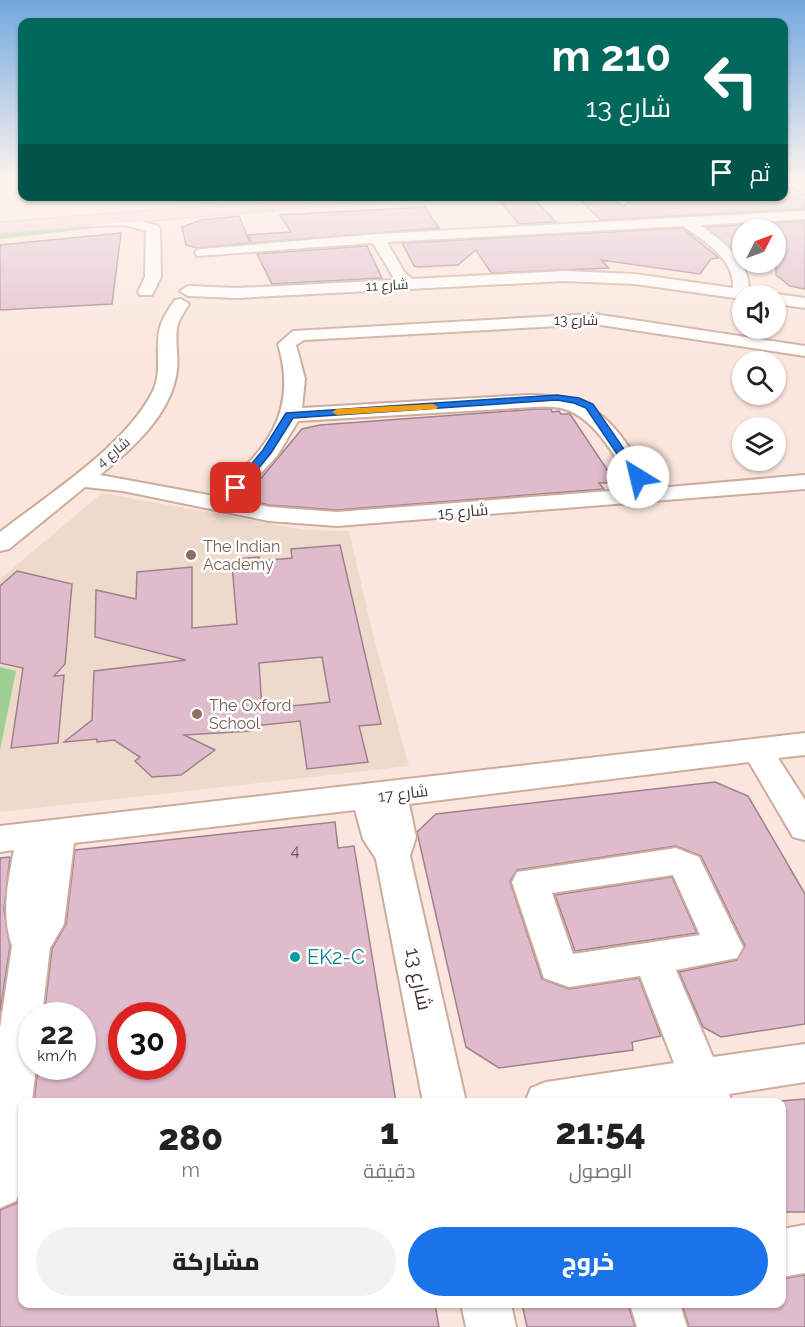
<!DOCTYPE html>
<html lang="ar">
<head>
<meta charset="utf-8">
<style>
	:root { --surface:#fff; --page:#f2f2f2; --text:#222; --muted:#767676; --accent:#1a73e8 }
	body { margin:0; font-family:Raleway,Cairo,sans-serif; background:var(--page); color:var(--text); direction:rtl; height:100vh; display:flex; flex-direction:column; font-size:22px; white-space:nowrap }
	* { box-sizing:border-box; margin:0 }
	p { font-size:20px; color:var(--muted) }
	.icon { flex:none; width:33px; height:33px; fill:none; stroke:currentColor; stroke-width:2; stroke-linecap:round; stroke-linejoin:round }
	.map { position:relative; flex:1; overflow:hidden; direction:ltr }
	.drawer { position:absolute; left:18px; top:1098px; width:768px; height:210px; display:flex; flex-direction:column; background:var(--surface); border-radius:12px; box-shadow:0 2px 4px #0004; direction:rtl }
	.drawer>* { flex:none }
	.guide { position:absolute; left:18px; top:18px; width:770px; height:183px; border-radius:12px; box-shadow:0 2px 4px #0004; direction:rtl; background:#00695c; color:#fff; overflow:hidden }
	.needle { width:39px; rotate:48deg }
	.buttons { position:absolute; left:732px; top:219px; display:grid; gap:12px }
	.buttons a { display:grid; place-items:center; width:54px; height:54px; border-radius:50%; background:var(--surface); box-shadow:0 2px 4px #0004; font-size:30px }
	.speed { position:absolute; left:18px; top:1002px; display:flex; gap:12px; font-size:30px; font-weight:700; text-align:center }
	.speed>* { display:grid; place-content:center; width:78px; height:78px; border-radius:50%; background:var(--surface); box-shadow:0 2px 4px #0004; line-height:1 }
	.speed small { font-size:15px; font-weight:400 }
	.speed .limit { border:9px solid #d22; background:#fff; color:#111 }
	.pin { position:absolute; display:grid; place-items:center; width:51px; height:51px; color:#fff; margin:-26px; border-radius:12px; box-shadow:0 3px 9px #0006 }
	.me { position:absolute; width:66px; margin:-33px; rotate:324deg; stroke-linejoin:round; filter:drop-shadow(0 0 4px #0008) }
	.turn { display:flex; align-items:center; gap:21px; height:126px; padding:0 18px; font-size:27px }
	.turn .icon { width:78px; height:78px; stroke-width:2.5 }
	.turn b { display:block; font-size:42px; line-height:51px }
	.then { display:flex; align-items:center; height:57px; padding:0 18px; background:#0003; gap:12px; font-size:22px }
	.eta { display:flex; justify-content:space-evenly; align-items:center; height:102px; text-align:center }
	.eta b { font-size:36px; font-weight:800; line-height:42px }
	.primary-button { display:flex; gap:12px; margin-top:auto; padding:12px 18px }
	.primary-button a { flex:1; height:69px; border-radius:36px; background:var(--accent); color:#fff; font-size:24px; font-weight:800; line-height:69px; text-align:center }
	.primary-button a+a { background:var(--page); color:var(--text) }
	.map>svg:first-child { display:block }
</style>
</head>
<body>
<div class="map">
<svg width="805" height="1327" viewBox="0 0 805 1327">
	<rect width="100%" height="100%" fill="#fae6dc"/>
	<path fill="#eddaca" d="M102,493L305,530L349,531L374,639L409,766L0,812V579Z"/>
	<g fill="#9fcf92">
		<path d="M110,225L135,226H111L0,239V233Z"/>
		<path d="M0,667L16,671L0,750Z"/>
	</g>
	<g fill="#dfbccb" stroke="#a0808e" stroke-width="1.5" fill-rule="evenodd">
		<path d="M783,182L805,195V209L601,220L578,198L611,196L623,207L636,196H783Z"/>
		<path d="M525,200H535L556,222L519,224L500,201Z"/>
		<path d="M425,207L439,228L252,243L248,235L291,232L280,215Z"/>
		<path d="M239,216L250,243L197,248L186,245L182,227L201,220Z"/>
		<path d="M805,221V289L790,286L776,275V230H742V256L739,257L706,227Z"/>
		<path d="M682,228L719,258L711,259L700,274L601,260L609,268L491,273L476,250L458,265L419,267L414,266L402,243Z"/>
		<path d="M121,233L112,304L0,310V245Z"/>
		<path d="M367,246L382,278L272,284L257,254Z"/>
		<path d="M537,409H551L552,412L559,411L561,414H570L616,483H599L604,489L337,510L269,505L249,500L253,496L248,494L302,429L320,425Z"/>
		<path d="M340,545L381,724L359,726L368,762L307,769L300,721L253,726L252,731L184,735L215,750L181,775L152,777L135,761L140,757L114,740L97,742V739L64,742L92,720L94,671L186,660L95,637L96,590L136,599L137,572L192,567V628L237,624L232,564L237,563V559L259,557L260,561L292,558L291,549ZM322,657L330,702L262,709L259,663Z"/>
		<path d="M17,571L72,584L65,664L54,676L64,675L58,743L11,748L23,668L0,663V586Z"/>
		<path d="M715,782L748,796L805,894V1024L721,1037L703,1027L679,972L737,960L745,946L701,856L676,846L517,870L510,881L542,979L569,989L639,978L661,1036L632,1042L633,1050L499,1068L466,1047L417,832L436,814Z"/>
		<path d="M335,822L338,848L354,846L396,1102H34L38,1066H82V1016H44L52,949L66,924L75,850ZM122,1016H172V1066H122Z"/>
		<path d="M10,857L4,910L10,946L0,1012V858Z"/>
		<path d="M672,877L697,933L575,951L555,895Z"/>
		<path d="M805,1099V1212H782V1101Z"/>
		<path d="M22,1191V1304H435L439,1327H0V1210L17,1203Z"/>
		<path d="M805,1275V1327H689L682,1304H782V1279Z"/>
		<path d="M522,1304H628L635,1327H527Z"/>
	</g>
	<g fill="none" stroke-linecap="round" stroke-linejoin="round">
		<defs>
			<g id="minor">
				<path d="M805,211V219L700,225C722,241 750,260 749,291L761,296H742V299L635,284L565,281L237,298L188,296L180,291L188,286L237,288L395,280L373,243L197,256L195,253L197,250L202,249L378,234ZM683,226C704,241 735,259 733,288L635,274L565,271L412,279L404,272L387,242Z"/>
				<path d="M126,217L158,226L160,229L161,277L152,295H140L138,292L145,277L146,231L125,225L94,226L87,222L94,218Z"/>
				<path d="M776,294L805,298V308L776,304V296H770Z"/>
				<path d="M181,299L189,304C186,310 180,317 178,324C174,338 179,356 177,370C172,414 132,449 100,475L214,496C265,451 299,414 278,344L293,331L594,314L805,346V356L594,324L304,340L296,345L305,379L302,408L529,395C607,395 616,432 658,488L805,475V489L337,526L269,521L123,491L85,487L9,549L0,551V532C49,494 124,447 152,393C164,371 153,346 161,324C164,316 170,307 175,300ZM535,407C545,407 555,406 564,409C597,418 618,463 636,489L337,512L269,507L236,500L277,456L298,421Z"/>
				<path d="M805,733V755L778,758L805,800V840L793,837L749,762L409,804L416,837L410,856L466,1102H423L376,859L363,839L355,810L74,843L64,924L50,948L42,1016H32V1066H36L32,1102H22V1186L16,1201L0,1208V1028L12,946C1,914 8,882 14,850L0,852V826Z"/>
				<path d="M676,848L699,857L743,947L737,958L676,970L713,1057L805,1044V1082L729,1094L732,1102H690L689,1100L672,1102H525L531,1088L546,1082L674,1063L640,976L569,987L544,978L512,882L517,872ZM673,875L700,935L573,954L552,893Z"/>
				<path d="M805,1225V1273L782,1277V1229Z"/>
				<path d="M461,1304H511L516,1327H466Z"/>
				<path d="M630,1304H680L687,1327H637Z"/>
			</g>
			<path id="major" d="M331,196H400L393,200L0,233V223Z"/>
		</defs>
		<use href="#minor" stroke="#ccac9c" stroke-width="4"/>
		<use href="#major" stroke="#cecac9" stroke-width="3"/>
		<use href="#minor" fill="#fff" fill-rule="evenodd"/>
		<use href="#major" fill="#fbccd7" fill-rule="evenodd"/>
	</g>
	<linearGradient id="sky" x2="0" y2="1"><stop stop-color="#73a8de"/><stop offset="0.49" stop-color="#fdf4ef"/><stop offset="1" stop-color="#fdf4ef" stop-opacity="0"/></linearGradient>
	<rect width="805" height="368" fill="url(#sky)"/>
	<path fill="#1a73e8" stroke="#114b97" stroke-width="1.5" d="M557,395L579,398L593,404L643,477L642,479H634L586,408L574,403L557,400L293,418L271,453L240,491L231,488L263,450L286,413Z"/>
	<path fill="#f59e0b" d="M433,404L438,407L436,409L337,415L332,412L337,409Z"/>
	<g fill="#8d6e63" stroke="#fff" stroke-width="2">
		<circle cx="191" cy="555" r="6"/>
		<circle cx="197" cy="714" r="6"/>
	</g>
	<circle fill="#0f9aa8" stroke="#fff" stroke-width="2" cx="295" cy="957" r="6"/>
	<g text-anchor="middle" stroke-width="5" stroke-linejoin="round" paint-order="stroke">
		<g font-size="14" fill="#42352f" stroke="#fff">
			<text transform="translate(387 285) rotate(-3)" y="5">شارع 11</text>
			<text x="576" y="325">شارع 13</text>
			<text transform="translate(113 452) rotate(-40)" y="5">شارع 4</text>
		</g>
		<g font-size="16" fill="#42352f" stroke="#fff">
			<text transform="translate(463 511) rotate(-5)" y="6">شارع 15</text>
			<text transform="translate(403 793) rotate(-7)" y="6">شارع 17</text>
		</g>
		<g font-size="16" fill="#785e54" stroke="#fff" text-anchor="start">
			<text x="203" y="552">The Indian<tspan x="203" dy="18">Academy</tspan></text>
			<text x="209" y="711">The Oxford<tspan x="209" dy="18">School</tspan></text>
		</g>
		<g font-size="16" fill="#695756">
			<text x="295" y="856">4</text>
		</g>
		<g font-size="20" fill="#0d838f" stroke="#fff" text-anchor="start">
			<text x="307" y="964">EK2-C</text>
		</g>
		<g font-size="20" fill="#42352f" stroke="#fff">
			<text transform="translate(419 979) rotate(78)" y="7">شارع 13</text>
		</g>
	</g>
</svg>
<div class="buttons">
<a><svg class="needle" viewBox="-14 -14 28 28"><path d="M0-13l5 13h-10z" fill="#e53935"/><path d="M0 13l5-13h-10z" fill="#767676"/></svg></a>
<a><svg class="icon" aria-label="sound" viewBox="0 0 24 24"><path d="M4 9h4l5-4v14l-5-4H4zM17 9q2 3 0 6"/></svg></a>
<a><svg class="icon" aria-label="search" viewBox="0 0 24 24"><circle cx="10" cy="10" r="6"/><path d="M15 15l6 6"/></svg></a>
<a><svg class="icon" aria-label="layers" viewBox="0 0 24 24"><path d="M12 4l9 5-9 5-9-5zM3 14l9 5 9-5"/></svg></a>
</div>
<div class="speed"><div>22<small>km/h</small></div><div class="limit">30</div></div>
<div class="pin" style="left:236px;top:488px;background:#d93025"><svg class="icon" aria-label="arrive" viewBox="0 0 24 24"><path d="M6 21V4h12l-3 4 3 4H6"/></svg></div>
<svg class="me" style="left:638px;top:477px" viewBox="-20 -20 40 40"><circle r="19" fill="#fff"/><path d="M0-13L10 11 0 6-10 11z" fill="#1a73e8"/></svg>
<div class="guide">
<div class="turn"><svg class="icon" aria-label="left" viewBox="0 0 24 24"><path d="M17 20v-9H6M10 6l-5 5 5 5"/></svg><div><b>210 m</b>شارع 13</div></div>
<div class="then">ثم<svg class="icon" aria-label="arrive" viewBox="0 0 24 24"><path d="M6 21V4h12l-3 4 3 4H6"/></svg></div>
</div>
<section class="drawer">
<div class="eta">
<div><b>21:54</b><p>الوصول</p></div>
<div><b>1</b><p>دقيقة</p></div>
<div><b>280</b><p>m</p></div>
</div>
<div class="primary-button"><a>خروج</a><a>مشاركة</a></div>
</section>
</div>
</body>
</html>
